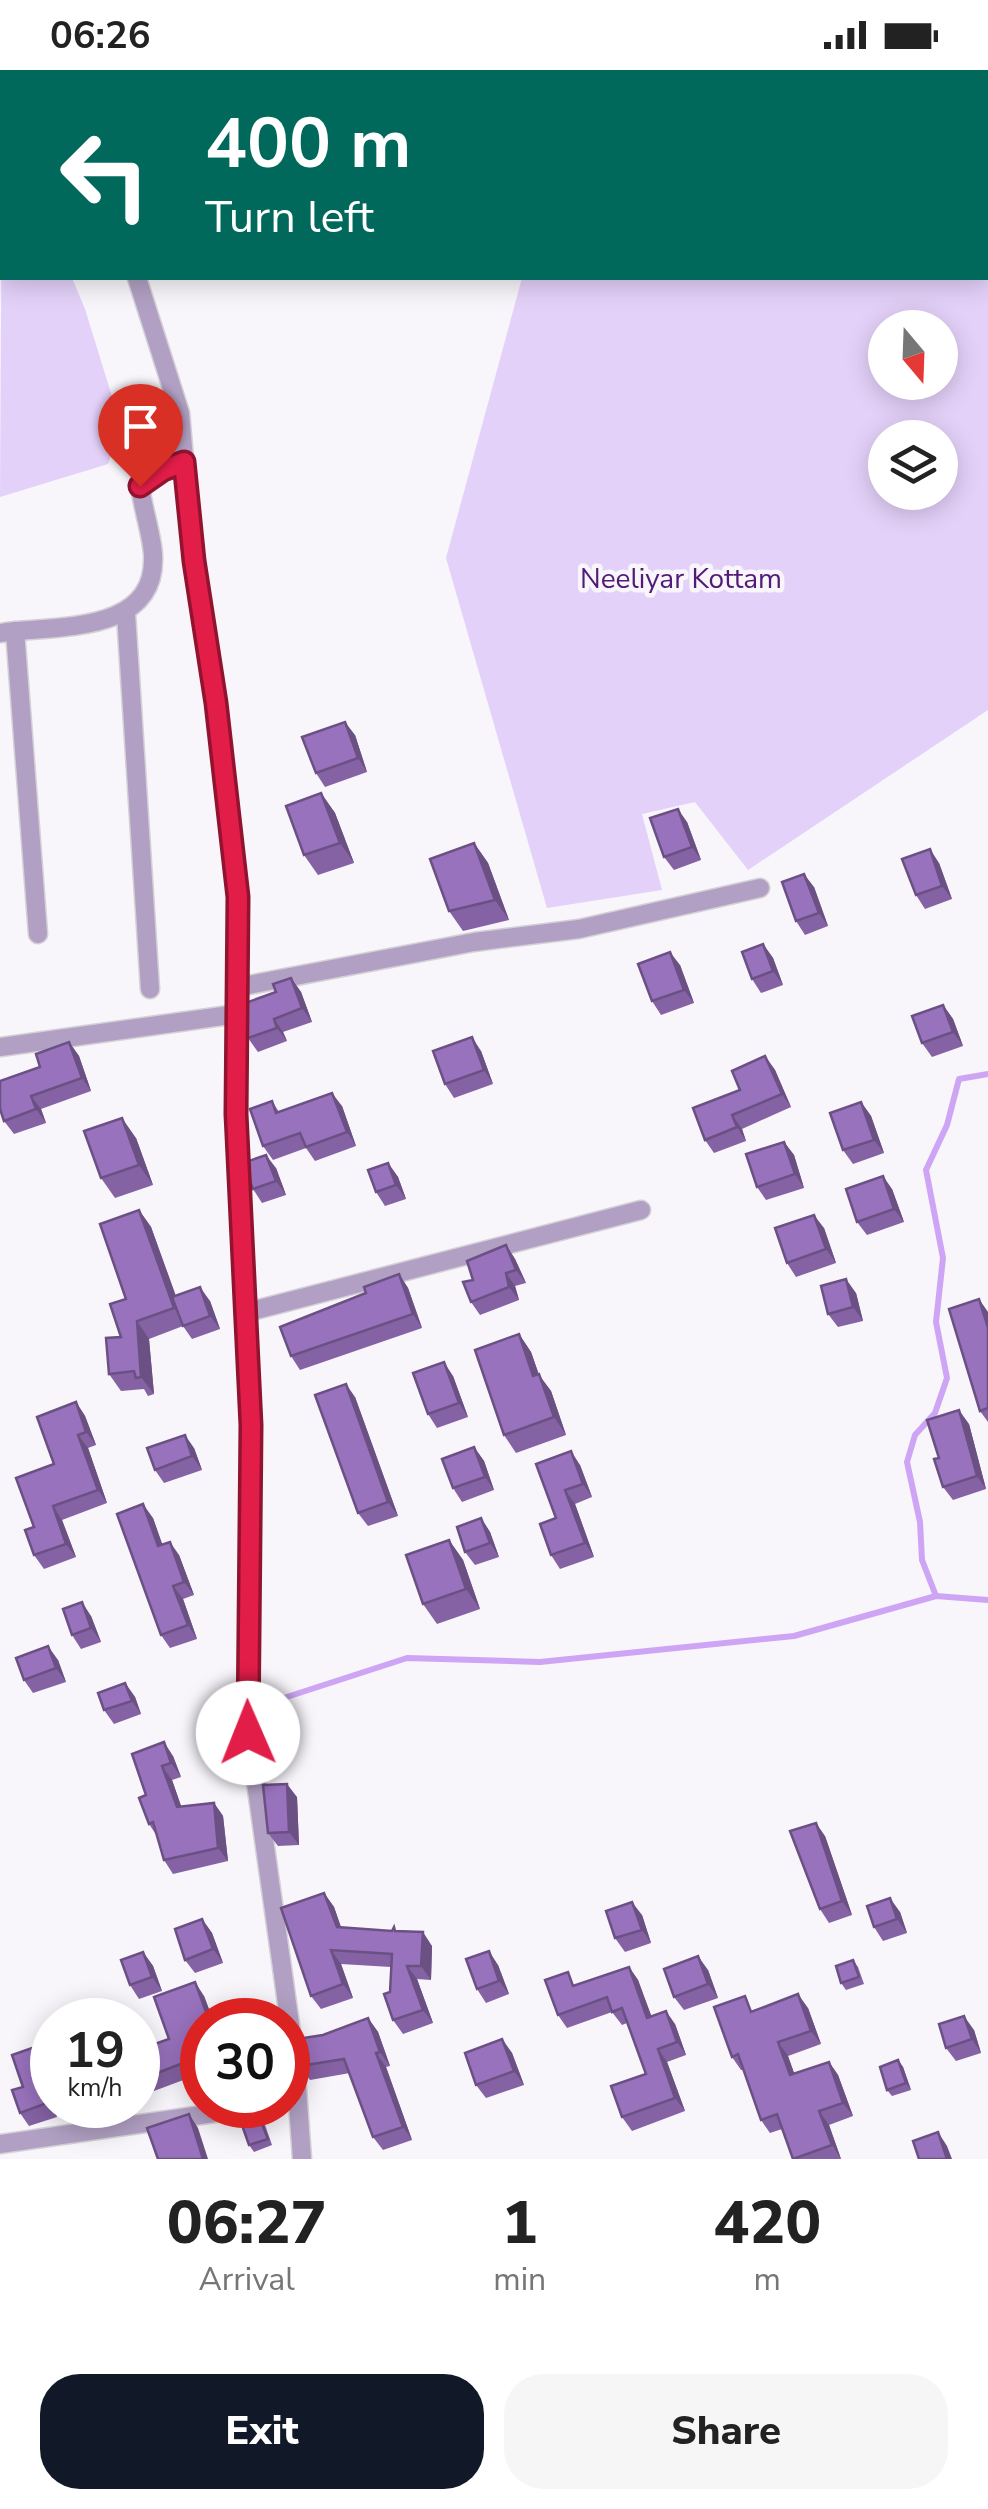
<!DOCTYPE html>
<html lang="en">
<head>
<meta charset="utf-8">
<style>
	:root { --surface:#fff; --page:#f6f6f6; --text:#222; --muted:#767676; --accent:#111827 }
	body { margin:0; font-family:"Nunito Sans",sans-serif; background:var(--page); color:var(--text); height:100vh; display:flex; flex-direction:column; font-size:38px; white-space:nowrap }
	* { box-sizing:border-box; margin:0 }
	p { font-size:32px; color:var(--muted) }
	.icon { flex:none; width:55px; height:55px; fill:none; stroke:currentColor; stroke-width:2; stroke-linecap:round; stroke-linejoin:round }
	.map { position:relative; height:2089px; overflow:hidden }
	.details { display:flex; flex-direction:column; background:var(--surface); flex:1 }
	.details>* { flex:none }
	.top-card { position:absolute; left:0px; top:0px; width:990px; height:210px; box-shadow:0 5px 25px #0003; background:#00695c; color:#fff; overflow:hidden }
	.needle { width:65px; rotate:161deg }
	.buttons { position:absolute; left:868px; top:240px; display:grid; gap:20px }
	.buttons a { display:grid; place-items:center; width:90px; height:90px; border-radius:50%; background:var(--surface); box-shadow:0 5px 25px #0003; font-size:50px }
	.speed { position:absolute; left:30px; top:1928px; display:flex; gap:20px; font-size:50px; font-weight:700; text-align:center }
	.speed>* { display:grid; place-content:center; width:130px; height:130px; border-radius:50%; background:var(--surface); box-shadow:0 5px 25px #0003; line-height:1 }
	.speed small { font-size:25px; font-weight:400 }
	.speed .limit { border:15px solid #d22; background:#fff; color:#111 }
	.pin { position:absolute; display:grid; place-items:center; width:85px; height:85px; color:#fff; margin:-102px -42px; border-radius:50% 50% 50% 0; rotate:-45deg; box-shadow:0 0 10px #0007 }
	.pin .icon { rotate:45deg }
	.me { position:absolute; width:110px; margin:-55px; rotate:359deg; stroke-linejoin:round; filter:drop-shadow(0 0 8px #0008) }
	.turn { display:flex; align-items:center; gap:35px; height:210px; padding:0 40px; font-size:45px }
	.turn .icon { width:130px; height:130px; stroke-width:2.5 }
	.turn b { display:block; font-size:70px; line-height:85px }
	.eta { display:flex; justify-content:space-evenly; align-items:center; height:170px; text-align:center }
	.eta b { font-size:60px; font-weight:800; line-height:70px }
	.primary-button { display:flex; gap:20px; margin-top:auto; padding:20px 40px }
	.primary-button a { flex:1; height:115px; border-radius:40px; background:var(--accent); color:#fff; font-size:40px; font-weight:800; line-height:115px; text-align:center }
	.primary-button a+a { background:var(--page); color:var(--text) }
	.status { display:flex; justify-content:space-between; align-items:center; height:70px; padding:0 50px; background:var(--surface); direction:ltr }
	.status svg { height:28px; fill:currentColor }
	.map>svg:first-child { display:block }
</style>
</head>
<body>
<div class="status"><b>06:26</b><svg viewBox="0 0 49 12"><path d="M0 12V9h3v3zM5 12V6h3v6zM10 12V3h3v9zM15 12V0h3v12zM26 1h20v11H26zM47 4h2v5h-2z"/></svg></div>
<div class="map">
<svg width="988" height="2089" viewBox="0 0 988 2089">
	<rect width="100%" height="100%" fill="#f8f5fb"/>
	<g fill="#e4d1f9" fill-rule="evenodd">
		<path d="M568,0H988V640L748,800L695,732L642,744L662,820L547,838L446,488L522,208H988V2H567ZM885,258H940V312H885ZM885,368H940V422H885Z"/>
		<path d="M2,77V208H72L85,239L121,356L108,394L0,427Z"/>
	</g>
	<g fill="none" stroke-linecap="round" stroke-linejoin="round">
		<g stroke="#cda5f4" stroke-width="6">
			<path d="M936,1526L922,1490L920,1452L907,1392L915,1365L935,1343L947,1308L936,1252L943,1188L926,1100L947,1055L959,1009L988,1004"/>
			<path d="M256,1637L407,1588L540,1592L794,1566L936,1526L988,1530"/>
		</g>
		<defs>
			<g id="street">
				<path d="M59,0L60,2"/>
				<path d="M137,208L180,343L193,491L216,633L238,827L237,1044L251,1355L249,1663L295,1990L302,2089"/>
				<path d="M126,544L150,919"/>
				<path d="M15,561L38,864"/>
				<path d="M0,563C56,555 157,565 153,485C152,465 143,440 140,416L163,399L184,392"/>
				<path d="M238,917L474,872L579,859L760,818"/>
				<path d="M0,977L237,944"/>
				<path d="M244,1243L641,1140"/>
				<path d="M0,2074L270,2035"/>
			</g>
		</defs>
		<use href="#street" stroke="#d4d0d7" stroke-width="21"/>
		<use href="#street" stroke="#b1a0c3" stroke-width="18"/>
	</g>
	<g fill="#8462a3">
		<path d="M355,665L367,702L325,717L316,703Z"/>
		<path d="M321,723L335,743L354,793L318,805L304,785Z"/>
		<path d="M687,752L701,790L674,800L664,787Z"/>
		<path d="M474,773L488,793L509,850L463,861L449,841Z"/>
		<path d="M939,793L952,829L925,839L916,825Z"/>
		<path d="M814,817L828,856L805,865L796,851Z"/>
		<path d="M763,874L773,888L783,915L761,923L752,909Z"/>
		<path d="M680,895L694,933L661,945L652,931Z"/>
		<path d="M291,908L301,922L312,952L283,962L287,971L258,982L248,968L276,922Z"/>
		<path d="M943,935L953,949L963,976L932,987L922,973Z"/>
		<path d="M69,972L79,986L91,1021L41,1039L46,1053L14,1064L4,1051L40,997Z"/>
		<path d="M481,981L493,1014L454,1028L445,1014Z"/>
		<path d="M765,986L775,1000L791,1037L742,1059L746,1071L714,1083L705,1070Z"/>
		<path d="M272,1031L279,1042L342,1036L356,1076L315,1091L306,1078L273,1090L263,1076Z"/>
		<path d="M861,1032L871,1046L884,1083L853,1094L843,1080Z"/>
		<path d="M136,1068L153,1115L115,1128L101,1108Z"/>
		<path d="M784,1072L794,1085L804,1118L766,1130L757,1117Z"/>
		<path d="M388,1093L398,1107L406,1129L385,1136L376,1122Z"/>
		<path d="M276,1098L286,1125L262,1133L253,1119Z"/>
		<path d="M892,1119L904,1152L867,1165L857,1152Z"/>
		<path d="M139,1140L151,1157L176,1226L210,1231L220,1259L192,1269L183,1256L149,1269L154,1324L148,1326L144,1319L121,1321L109,1304L121,1267Z"/>
		<path d="M824,1158L836,1193L796,1207L787,1193Z"/>
		<path d="M506,1175L515,1189L526,1213L515,1216L519,1230L480,1245L471,1232L473,1210Z"/>
		<path d="M399,1204L408,1218L422,1258L300,1300L291,1286L366,1223Z"/>
		<path d="M856,1223L863,1251L838,1257L828,1244Z"/>
		<path d="M988,1242V1352L980,1341Z"/>
		<path d="M519,1264L531,1282L539,1305L551,1321L566,1365L516,1383L504,1365Z"/>
		<path d="M453,1306L468,1347L437,1358L428,1344Z"/>
		<path d="M355,1327L398,1446L368,1456L358,1443Z"/>
		<path d="M76,1332L85,1346L96,1375L88,1378L107,1433L62,1450L76,1487L44,1499L34,1485V1457L54,1394Z"/>
		<path d="M969,1354L986,1419L953,1430L943,1417L939,1388Z"/>
		<path d="M474,1377L484,1391L494,1420L462,1432L453,1418Z"/>
		<path d="M194,1378L202,1400L164,1413L155,1400Z"/>
		<path d="M536,1394L580,1395L592,1427L575,1434L594,1487L560,1499L551,1485L556,1448Z"/>
		<path d="M153,1448L162,1475L179,1485L194,1525L183,1529L197,1569L170,1578L161,1565Z"/>
		<path d="M481,1448L490,1462L499,1487L475,1495L465,1482Z"/>
		<path d="M449,1470L463,1490L480,1539L437,1554L423,1534Z"/>
		<path d="M91,1546L101,1572L81,1579L72,1565Z"/>
		<path d="M58,1590L66,1612L33,1623L24,1610Z"/>
		<path d="M125,1613L135,1627L141,1644L114,1654L104,1640Z"/>
		<path d="M132,1684L173,1686L181,1707L172,1710L181,1736L214,1733L223,1746L228,1791L173,1804L164,1790L157,1766L149,1754L146,1725Z"/>
		<path d="M297,1727L299,1775L278,1776L268,1763Z"/>
		<path d="M825,1766L852,1845L829,1853L820,1839Z"/>
		<path d="M324,1823L334,1837L341,1858L397,1861L432,1876L431,1910L417,1909L433,1953L403,1964L393,1950L390,1922L391,1897L341,1894L353,1928L321,1939L311,1926Z"/>
		<path d="M900,1842L907,1863L883,1871L874,1857Z"/>
		<path d="M642,1845L651,1873L625,1882L615,1868Z"/>
		<path d="M202,1849L212,1863L223,1893L195,1903L185,1890Z"/>
		<path d="M143,1882L153,1896L162,1921L139,1929L130,1915Z"/>
		<path d="M853,1890L858,1897L864,1914L846,1920L841,1913Z"/>
		<path d="M498,1895L509,1924L486,1933L477,1919Z"/>
		<path d="M629,1897L638,1910L651,1946L675,1954L686,1985L667,1992L685,2041L632,2061L622,2047L646,2004L627,1953L622,1955L612,1942L567,1958L558,1945L577,1915Z"/>
		<path d="M708,1900L718,1928L684,1940L674,1927Z"/>
		<path d="M204,1926L213,1950H202V2003L154,2021L144,2008L169,1969Z"/>
		<path d="M808,1938L821,1974L788,1986L794,2004L829,1992L838,2005L853,2046L829,2055L841,2089H793L782,2059L770,2063L761,2050L743,2000H741L732,1987L755,1940Z"/>
		<path d="M368,1948L378,1962L390,1996L386,1997L412,2070L383,2080L373,2067L350,2003L310,2010L300,1996L323,1965Z"/>
		<path d="M974,1960L981,1983L956,1991L946,1978Z"/>
		<path d="M502,1969L512,1983L524,2015L486,2028L476,2015Z"/>
		<path d="M49,1972L52,1977V2018L47,2020L57,2047L29,2056L20,2043L23,2017Z"/>
		<path d="M898,1990L903,1997L911,2020L892,2026L887,2020Z"/>
		<path d="M260,2049L265,2055L272,2075L254,2082L249,2075Z"/>
	</g>
	<g fill="#6b5084">
		<path d="M345,652L355,665L367,702L358,688Z"/>
		<path d="M321,723L335,743L354,793L340,773Z"/>
		<path d="M678,739L687,752L701,790L692,777Z"/>
		<path d="M474,773L488,793L509,850L495,830Z"/>
		<path d="M930,779L939,793L952,829L942,816Z"/>
		<path d="M804,804L814,817L828,856L819,843Z"/>
		<path d="M763,874L773,888L783,915L773,901Z"/>
		<path d="M670,882L680,895L694,933L684,920Z"/>
		<path d="M291,908L301,922L312,952L302,938Z"/>
		<path d="M943,935L953,949L963,976L953,962Z"/>
		<path d="M274,949L283,962L287,971L277,958Z"/>
		<path d="M472,967L481,981L493,1014L484,1000Z"/>
		<path d="M69,972L79,986L91,1021L82,1008Z"/>
		<path d="M765,986L775,1000L791,1037L782,1024Z"/>
		<path d="M332,1023L342,1036L356,1076L347,1062Z"/>
		<path d="M31,1026L41,1039L46,1053L36,1039Z"/>
		<path d="M861,1032L871,1046L884,1083L874,1070Z"/>
		<path d="M732,1045L742,1059L746,1071L737,1057Z"/>
		<path d="M122,1048L136,1068L153,1115L139,1095Z"/>
		<path d="M784,1072L794,1085L804,1118L795,1104Z"/>
		<path d="M266,1085L276,1098L286,1125L276,1111Z"/>
		<path d="M388,1093L398,1107L406,1129L396,1115Z"/>
		<path d="M883,1106L892,1119L904,1152L894,1139Z"/>
		<path d="M139,1140L151,1157L186,1255L174,1238Z"/>
		<path d="M814,1145L824,1158L836,1193L826,1179Z"/>
		<path d="M506,1175L515,1189L526,1213L516,1200Z"/>
		<path d="M506,1203L515,1216L519,1230L509,1217Z"/>
		<path d="M399,1204L408,1218L422,1258L413,1244Z"/>
		<path d="M846,1209L856,1223L863,1251L853,1237Z"/>
		<path d="M200,1217L210,1231L220,1259L210,1246Z"/>
		<path d="M979,1229L988,1242V1258Z"/>
		<path d="M137,1251L149,1269L154,1324L141,1307Z"/>
		<path d="M519,1264L531,1282L539,1305L551,1321L566,1365L554,1347L533,1306Z"/>
		<path d="M444,1292L453,1306L468,1347L459,1333Z"/>
		<path d="M346,1314L355,1327L398,1446L388,1432Z"/>
		<path d="M76,1332L85,1346L96,1375L86,1362Z"/>
		<path d="M959,1340L969,1354L986,1419L977,1406Z"/>
		<path d="M78,1365L88,1378L107,1433L98,1420Z"/>
		<path d="M185,1365L194,1378L202,1400L192,1386Z"/>
		<path d="M474,1377L484,1391L494,1420L485,1407Z"/>
		<path d="M571,1381L580,1395L592,1427L583,1414Z"/>
		<path d="M565,1420L575,1434L594,1487L585,1473Z"/>
		<path d="M143,1434L153,1448L168,1490L158,1476Z"/>
		<path d="M53,1436L62,1450L76,1487L66,1474Z"/>
		<path d="M481,1448L490,1462L499,1487L490,1473Z"/>
		<path d="M449,1470L463,1490L480,1539L466,1519Z"/>
		<path d="M170,1472L179,1485L194,1525L184,1512Z"/>
		<path d="M173,1516L183,1529L197,1569L188,1555Z"/>
		<path d="M82,1532L91,1546L101,1572L91,1558Z"/>
		<path d="M48,1576L58,1590L66,1612L56,1598Z"/>
		<path d="M125,1613L135,1627L141,1644L132,1631Z"/>
		<path d="M164,1672L173,1686L181,1707L171,1693Z"/>
		<path d="M162,1696L172,1710L186,1750L177,1737Z"/>
		<path d="M287,1714L297,1727L299,1775L289,1762Z"/>
		<path d="M214,1733L223,1746L228,1791L218,1778Z"/>
		<path d="M816,1753L825,1766L852,1845L842,1831Z"/>
		<path d="M324,1823L334,1837L346,1871L337,1857Z"/>
		<path d="M890,1828L900,1842L907,1863L897,1849Z"/>
		<path d="M632,1832L642,1845L651,1873L642,1860Z"/>
		<path d="M202,1849L212,1863L223,1893L213,1879Z"/>
		<path d="M423,1862L432,1876L431,1910L421,1896Z"/>
		<path d="M331,1880L341,1894L353,1928L343,1914Z"/>
		<path d="M489,1881L498,1895L509,1924L499,1911Z"/>
		<path d="M143,1882L153,1896L162,1921L152,1907Z"/>
		<path d="M698,1886L708,1900L718,1928L708,1914Z"/>
		<path d="M407,1896L417,1909L433,1953L423,1940Z"/>
		<path d="M629,1897L638,1910L657,1961L647,1948Z"/>
		<path d="M195,1912L204,1926L213,1950H209Z"/>
		<path d="M798,1924L808,1938L821,1974L811,1961Z"/>
		<path d="M666,1941L675,1954L686,1985L677,1972Z"/>
		<path d="M964,1946L974,1960L981,1983L972,1969Z"/>
		<path d="M368,1948L378,1962L390,1996L380,1982Z"/>
		<path d="M502,1969L512,1983L524,2015L514,2001Z"/>
		<path d="M778,1972L788,1986L800,2019L790,2005Z"/>
		<path d="M658,1979L667,1992L685,2041L675,2028Z"/>
		<path d="M376,1983L386,1997L412,2070L403,2057Z"/>
		<path d="M898,1990L903,1997L911,2020L906,2013Z"/>
		<path d="M829,1992L838,2005L853,2046L843,2033Z"/>
		<path d="M38,2006L47,2020L57,2047L47,2033Z"/>
		<path d="M819,2041L829,2055L841,2089L832,2075Z"/>
		<path d="M189,2044L198,2058L208,2089H203Z"/>
		<path d="M938,2062L947,2076L952,2089H947Z"/>
	</g>
	<g fill="#9972bd" stroke="#6b5084" stroke-width="2.5">
		<path d="M345,652L358,688L316,703L302,667Z"/>
		<path d="M321,723L340,773L304,785L286,736Z"/>
		<path d="M678,739L692,777L664,787L650,748Z"/>
		<path d="M474,773L495,830L449,841L430,789Z"/>
		<path d="M930,779L942,816L916,825L902,789Z"/>
		<path d="M804,804L819,843L796,851L782,812Z"/>
		<path d="M763,874L773,901L752,909L742,882Z"/>
		<path d="M670,882L684,920L652,931L638,894Z"/>
		<path d="M291,908L302,938L274,949L277,958L248,968L240,946V935L276,922L273,914Z"/>
		<path d="M943,935L953,962L922,973L912,946Z"/>
		<path d="M472,967L484,1000L445,1014L433,981Z"/>
		<path d="M69,972L82,1008L31,1026L36,1039L4,1051L0,1039V1011L40,997L36,984Z"/>
		<path d="M765,986L782,1024L732,1045L737,1057L705,1070L693,1038L740,1020L732,1001Z"/>
		<path d="M332,1023L347,1062L306,1077L300,1063L263,1076L250,1039L272,1031L276,1043Z"/>
		<path d="M861,1032L874,1070L843,1080L830,1043Z"/>
		<path d="M122,1048L139,1095L101,1108L84,1061Z"/>
		<path d="M784,1072L795,1104L757,1117L746,1084Z"/>
		<path d="M266,1085L276,1111L253,1119L243,1093Z"/>
		<path d="M388,1093L396,1115L376,1122L368,1100Z"/>
		<path d="M883,1106L894,1139L857,1152L846,1119Z"/>
		<path d="M139,1140L174,1238L137,1251L141,1307L136,1308L134,1301L109,1304L106,1268L121,1267L110,1234L126,1229L100,1154Z"/>
		<path d="M814,1145L826,1179L787,1193L775,1158Z"/>
		<path d="M506,1175L516,1200L506,1203L509,1217L471,1232L463,1212L473,1210L467,1191Z"/>
		<path d="M399,1204L413,1244L291,1286L280,1257L366,1223L364,1217Z"/>
		<path d="M846,1209L853,1237L828,1244L821,1216Z"/>
		<path d="M200,1217L210,1246L183,1256L172,1227Z"/>
		<path d="M979,1229L988,1258V1338L980,1341L949,1239Z"/>
		<path d="M519,1264L533,1306L539,1304L554,1347L504,1365L475,1280Z"/>
		<path d="M444,1292L459,1333L428,1344L413,1303Z"/>
		<path d="M346,1314L388,1432L358,1443L315,1325Z"/>
		<path d="M76,1332L86,1362L78,1365L98,1420L53,1436L66,1474L34,1485L25,1460L34,1457L16,1408L54,1394L37,1347Z"/>
		<path d="M959,1340L977,1406L943,1417L934,1389L939,1388L927,1350Z"/>
		<path d="M185,1365L192,1386L155,1400L147,1378Z"/>
		<path d="M474,1377L485,1407L453,1418L442,1389Z"/>
		<path d="M571,1381L583,1414L565,1420L585,1473L551,1485L540,1454L556,1448L536,1394Z"/>
		<path d="M143,1434L158,1476L170,1472L184,1512L173,1516L188,1555L161,1565L117,1444Z"/>
		<path d="M481,1448L490,1473L465,1482L457,1457Z"/>
		<path d="M449,1470L466,1519L423,1534L406,1485Z"/>
		<path d="M82,1532L91,1558L72,1565L63,1539Z"/>
		<path d="M48,1576L56,1598L24,1610L16,1588Z"/>
		<path d="M125,1613L132,1631L104,1640L98,1623Z"/>
		<path d="M164,1672L171,1693L162,1696L177,1737L214,1733L218,1778L164,1790L153,1752L149,1754L139,1728L146,1725L132,1684Z"/>
		<path d="M287,1714L289,1762L268,1763L263,1715Z"/>
		<path d="M816,1753L842,1831L820,1839L790,1761Z"/>
		<path d="M324,1823L337,1857L392,1861L394,1857L395,1861L423,1862L421,1896H407L423,1940L393,1950L384,1924L390,1922L392,1884L331,1880L343,1914L311,1926L281,1838Z"/>
		<path d="M890,1828L897,1849L874,1857L867,1836Z"/>
		<path d="M632,1832L642,1860L615,1868L606,1841Z"/>
		<path d="M202,1849L213,1879L185,1890L175,1859Z"/>
		<path d="M489,1881L499,1911L477,1919L466,1889Z"/>
		<path d="M143,1882L152,1907L130,1915L121,1890Z"/>
		<path d="M698,1886L708,1914L674,1927L664,1899Z"/>
		<path d="M853,1890L859,1907L841,1913L836,1896Z"/>
		<path d="M629,1897L647,1948L666,1941L677,1972L658,1979L675,2028L622,2047L611,2016L646,2004L622,1938L612,1942L607,1927L558,1945L545,1910L568,1902L573,1916Z"/>
		<path d="M195,1912L209,1950H202V1996L199,1987L144,2008L138,1988V1980L169,1969L154,1927Z"/>
		<path d="M798,1924L811,1961L778,1972L790,2005L829,1992L843,2033L819,2041L832,2075L793,2089L777,2044L761,2050L738,1984L732,1987L714,1937L745,1926L751,1942Z"/>
		<path d="M964,1946L972,1969L946,1978L939,1954Z"/>
		<path d="M368,1948L380,1982L376,1983L403,2057L373,2067L344,1989L300,1996L297,1969L323,1965Z"/>
		<path d="M502,1969L514,2001L476,2015L465,1983Z"/>
		<path d="M49,1972L52,1983V2001L38,2006L47,2033L20,2043L12,2020L23,2017L12,1985Z"/>
		<path d="M898,1990L906,2013L887,2020L880,1997Z"/>
		<path d="M189,2044L203,2089H158L147,2058Z"/>
		<path d="M260,2049L268,2069L249,2075L242,2055Z"/>
		<path d="M938,2062L947,2089H919L913,2071Z"/>
	</g>
	<g fill="none" stroke-linecap="round" stroke-linejoin="round">
		<defs>
			<path id="route" d="M140,416L163,400L184,392L194,491L216,633L238,827L236,1044L251,1355L248,1663"/>
		</defs>
		<use href="#route" stroke="#92132f" stroke-width="25"/>
		<use href="#route" stroke="#e11d48" stroke-width="18"/>
	</g>
	<g text-anchor="middle" stroke-width="9" stroke-linejoin="round" paint-order="stroke">
		<g font-size="28" fill="#511b76" stroke="#f8f5fb">
			<text x="681" y="518">Neeliyar Kottam</text>
		</g>
	</g>
</svg>
<div class="buttons">
<a><svg class="needle" viewBox="-14 -14 28 28"><path d="M0-13l5 13h-10z" fill="#e53935"/><path d="M0 13l5-13h-10z" fill="#767676"/></svg></a>
<a><svg class="icon" aria-label="layers" viewBox="0 0 24 24"><path d="M12 4l9 5-9 5-9-5zM3 14l9 5 9-5"/></svg></a>
</div>
<div class="speed"><div>19<small>km/h</small></div><div class="limit">30</div></div>
<div class="pin" style="left:140px;top:416px;background:#d93025"><svg class="icon" aria-label="arrive" viewBox="0 0 24 24"><path d="M6 21V4h12l-3 4 3 4H6"/></svg></div>
<svg class="me" style="left:248px;top:1663px" viewBox="-20 -20 40 40"><circle r="19" fill="#fff"/><path d="M0-13L10 11 0 6-10 11z" fill="#e11d48"/></svg>
<div class="top-card">
<div class="turn"><svg class="icon" aria-label="left" viewBox="0 0 24 24"><path d="M17 20v-9H6M10 6l-5 5 5 5"/></svg><div><b>400 m</b>Turn left</div></div>
</div>
</div>
<section class="details">
<div class="eta">
<div><b>06:27</b><p>Arrival</p></div>
<div><b>1</b><p>min</p></div>
<div><b>420</b><p>m</p></div>
</div>
<div class="primary-button"><a>Exit</a><a>Share</a></div>
</section>
</body>
</html>
